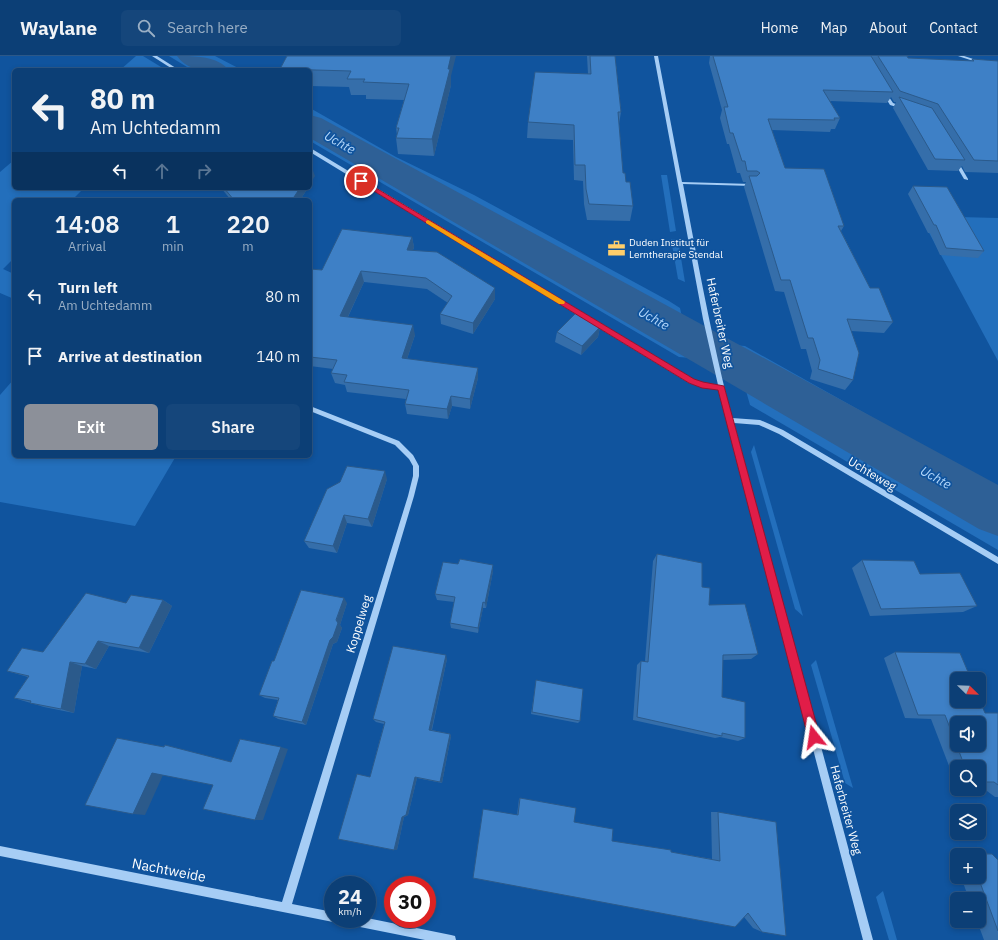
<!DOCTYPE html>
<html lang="en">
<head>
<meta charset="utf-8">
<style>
	:root { --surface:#0c3f76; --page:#15467b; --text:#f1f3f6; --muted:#9aafc5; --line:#2c5888; --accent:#8c9099 }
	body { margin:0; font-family:"IBM Plex Sans",sans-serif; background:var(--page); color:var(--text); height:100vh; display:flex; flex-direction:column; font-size:15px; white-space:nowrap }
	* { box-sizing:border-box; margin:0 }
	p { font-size:13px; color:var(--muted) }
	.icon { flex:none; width:22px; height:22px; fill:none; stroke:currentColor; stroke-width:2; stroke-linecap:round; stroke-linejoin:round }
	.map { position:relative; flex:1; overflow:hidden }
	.details { position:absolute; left:12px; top:142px; width:300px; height:260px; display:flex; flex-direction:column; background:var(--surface); border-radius:6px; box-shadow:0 2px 6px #0003,0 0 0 1px var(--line) }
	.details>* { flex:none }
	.banner { position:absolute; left:12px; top:12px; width:300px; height:122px; border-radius:6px; box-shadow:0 2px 6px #0003,0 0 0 1px var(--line); background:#0c3f76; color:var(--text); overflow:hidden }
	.needle { width:26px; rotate:113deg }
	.fabs { position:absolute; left:950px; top:616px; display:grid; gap:8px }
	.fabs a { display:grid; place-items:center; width:36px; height:36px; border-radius:6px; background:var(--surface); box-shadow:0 2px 6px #0003,0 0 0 1px var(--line); font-size:20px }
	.speed { position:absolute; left:324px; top:820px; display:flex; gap:8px; font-size:20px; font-weight:700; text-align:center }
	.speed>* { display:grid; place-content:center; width:52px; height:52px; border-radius:50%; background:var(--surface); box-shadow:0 2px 6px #0003,0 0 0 1px var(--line); line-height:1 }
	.speed small { font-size:10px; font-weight:400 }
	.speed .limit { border:6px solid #d22; background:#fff; color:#111 }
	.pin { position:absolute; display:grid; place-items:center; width:34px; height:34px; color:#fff; margin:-17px; border:2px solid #fff; border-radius:50%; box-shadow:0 1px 4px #0007 }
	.me { position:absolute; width:44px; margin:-22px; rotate:345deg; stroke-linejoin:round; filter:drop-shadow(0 0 3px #0008) }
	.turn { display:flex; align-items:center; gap:14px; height:84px; padding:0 12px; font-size:18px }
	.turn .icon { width:52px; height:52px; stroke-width:2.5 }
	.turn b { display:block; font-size:28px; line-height:34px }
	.lanes { display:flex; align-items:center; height:38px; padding:0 12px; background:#0003; justify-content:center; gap:20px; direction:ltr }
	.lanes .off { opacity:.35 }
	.eta { display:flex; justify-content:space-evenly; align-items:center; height:68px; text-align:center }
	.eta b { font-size:24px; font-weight:600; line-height:28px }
	.cta { display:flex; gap:8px; margin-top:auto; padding:8px 12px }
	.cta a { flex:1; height:46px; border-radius:6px; background:var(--accent); color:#fff; font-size:16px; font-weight:600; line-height:46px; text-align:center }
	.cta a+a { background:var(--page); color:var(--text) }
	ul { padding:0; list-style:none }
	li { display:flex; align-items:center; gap:12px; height:60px; padding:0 12px }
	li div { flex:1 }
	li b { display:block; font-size:15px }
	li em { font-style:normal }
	header { display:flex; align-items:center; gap:24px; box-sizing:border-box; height:56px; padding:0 20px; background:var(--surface); border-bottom:1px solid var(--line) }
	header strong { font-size:19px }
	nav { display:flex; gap:22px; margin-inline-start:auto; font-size:14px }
	.search { width:280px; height:36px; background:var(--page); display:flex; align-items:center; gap:10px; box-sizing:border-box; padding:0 14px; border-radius:6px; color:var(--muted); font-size:15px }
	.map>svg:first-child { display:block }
</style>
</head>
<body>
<header>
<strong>Waylane</strong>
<div class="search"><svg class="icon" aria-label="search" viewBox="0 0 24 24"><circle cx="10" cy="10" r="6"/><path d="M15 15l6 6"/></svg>Search here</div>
<nav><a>Home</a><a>Map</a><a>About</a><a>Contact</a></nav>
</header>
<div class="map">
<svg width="998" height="884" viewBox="0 0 998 884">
	<rect width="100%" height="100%" fill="#10549e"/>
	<g fill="#236fbc">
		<path d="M136,0H143L166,14H120Z"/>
		<path d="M169,0H215L242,14H192Z"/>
		<path d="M310,52L396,101L474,139L669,245L680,252L691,302L679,301L310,85Z"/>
		<path d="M14,104V132H84L72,144H14V202L3,213L14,218V243L0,237V116Z"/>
		<path d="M661,119H667L676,175L670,176Z"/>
		<path d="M920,160L998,162V305Z"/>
		<path d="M671,183L678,184L685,226L678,223Z"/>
		<path d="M733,289L745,290L998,432V494L750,349Z"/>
		<path d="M14,323V400H176L135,470L0,446V339Z"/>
		<path d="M754,389L803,560L795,553L751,396Z"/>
		<path d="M816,604L853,732L845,727L811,609Z"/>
		<path d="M883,835L897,884H889L876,841Z"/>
	</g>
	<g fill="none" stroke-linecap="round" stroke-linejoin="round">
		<g fill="#2e6096" fill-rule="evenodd">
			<path d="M177,0C196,0 217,0 229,14C210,14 190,18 177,0Z"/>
			<path d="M310,59L321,62L998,429V480L979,473L310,82Z"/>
		</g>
		<g fill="#a6cdf5" fill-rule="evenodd">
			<path d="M152,0H157L179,14H174Z"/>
			<path d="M654,0H658L682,126L752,128L754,129L752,130L683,128C698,207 712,285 732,362L760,364L783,374L998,501V508L779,378L759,369L734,367L873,884H863L719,334L702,331L689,327L310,96V93H312L693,323L703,327L718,329L703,263Z"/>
			<path d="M958,0H964L998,11V13Z"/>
			<path d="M883,35H885L893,47L903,51V53L890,49L882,36Z"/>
			<path d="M953,103L957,104L968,123V124L964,123L953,104Z"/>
			<path d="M310,350L399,385L413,399L419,410V420L414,440L292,848L333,856V863H337V865L333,866L0,800V790L282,846L408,440L413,420V410L409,403L395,389L310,355Z"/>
			<path d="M367,862L451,879L455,880L456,884H425L345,868L341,867L340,863Z"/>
		</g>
	</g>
	<g fill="#356eaa">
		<path d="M287,0L451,20V29L434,100L398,98L396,82L397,79L396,72L404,44L366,43V39H351L349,31L310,30V14H280V13Z"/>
		<path d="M587,0H615L621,56L619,68L623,117L633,150L630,165L587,164L584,148L583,125L574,124L573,84L527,82L528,66L588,18Z"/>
		<path d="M710,0H907L908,2L971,5L972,3L998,5V117L965,116L962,110L958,115L928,114L893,52L896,46H894L891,41L887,47L830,45L840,62L835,73H831L830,76L772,74L785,112L844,170L841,175L870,232L893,266L884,277L851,275L853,324L845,334L810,323L812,315L806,293H801L784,236L775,235L744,131L746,126H743L740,117H737L729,88H727L720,62L722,54L709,7Z"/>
		<path d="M913,130L984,195L978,202L940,199L930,177H928L908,138Z"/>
		<path d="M221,132H308L300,144H231Z"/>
		<path d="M412,181L414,191L413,194L495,243L473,278L441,268L440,258L448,247L427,233L364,226L348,261L415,279L407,303L478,312V322L470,353L452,350L448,363L407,358L405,348L406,343L347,336L345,329L335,327L331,317L333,313L310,310V213L322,214Z"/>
		<path d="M600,271L598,281L581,299L555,286L557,276Z"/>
		<path d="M387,423L372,471L347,467L337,497L309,492L304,485Z"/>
		<path d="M657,498L702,531L709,549L758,598L751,603L723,604L722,641L745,682L738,685L720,681L715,682L633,664L637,609L641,605H645L653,505Z"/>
		<path d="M862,504L920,518L977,550L963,556L870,560L852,512Z"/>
		<path d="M458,508L493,509V515L486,552H483L478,577L451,572L450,567L454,546L437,544L435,538Z"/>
		<path d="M163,544L172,550L149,597L109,590L96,613L82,610L74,657L44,651L14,642L28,621L7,615L43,596L126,547Z"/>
		<path d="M347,547L340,569L342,572L337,586L333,588L306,669L278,663L273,660L278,644L265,642L259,639L274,605Z"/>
		<path d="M895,596L985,657H998V741H995L979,729V711H957V728H956L931,663L905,662L884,602Z"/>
		<path d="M447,603L432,674L450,678L451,680L442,727L417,722L408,759L404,761L397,794H394L370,721L384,668L376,666L373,663Z"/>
		<path d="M536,626L580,665L578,667L531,658Z"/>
		<path d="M520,742L574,766L612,785L671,796L712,803L711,756H718L762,876L753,872L744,861L517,759L519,743Z"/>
		<path d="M953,797H975L992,798L998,804V884H984L977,865H979V843H969L961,821H979V799H957V809Z"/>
	</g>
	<g fill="#2b5a8b">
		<path d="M451,0H456L451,20V29L434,100L432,83Z"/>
		<path d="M312,112L315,120L310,128V115Z"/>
		<path d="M300,132H308L300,144H292Z"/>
		<path d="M412,181L414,191L409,205L407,194Z"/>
		<path d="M361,215L364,226L343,271L340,260Z"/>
		<path d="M495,232V243L473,278V267Z"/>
		<path d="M413,269L415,279L404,312L402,302Z"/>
		<path d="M600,271L598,281L581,299L582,290Z"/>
		<path d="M478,312V322L470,353V343Z"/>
		<path d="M451,340L452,350L448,363L447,353Z"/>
		<path d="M385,415L387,423L372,471L368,463Z"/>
		<path d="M344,459L347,467L337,497L333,490Z"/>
		<path d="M493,509V515L486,552L485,547Z"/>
		<path d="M344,542L347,547L340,569L342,572L337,586L333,588L306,669L302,666Z"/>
		<path d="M163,544L172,550L149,597L139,592Z"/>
		<path d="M483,546V552L478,577V572Z"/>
		<path d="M98,585L109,590L96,613L85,608Z"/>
		<path d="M446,599L447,603L431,676L429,674Z"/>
		<path d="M70,606L82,610L74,657L61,653Z"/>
		<path d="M450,678L451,680L442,727L440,726Z"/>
		<path d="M281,691L288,693L263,764H255Z"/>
		<path d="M152,717L163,719L145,759L133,758Z"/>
		<path d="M415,721L417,722L408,759L404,761L397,794H394L402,761Z"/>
	</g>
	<g fill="#3e80c6" stroke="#2b5a8b" fill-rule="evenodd">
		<path d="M287,0H451L448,13H450L432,83L396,82L399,72H396L409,28L363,26L365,23H347L351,15L280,13Z"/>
		<path d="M590,0H615L621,56H618L623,117H625L626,126H630L633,150L589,148L586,133L585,109H575L574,69L528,66L535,16L591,18Z"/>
		<path d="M713,0H871L893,36L823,34L840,62H834L835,64L768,63L785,112L824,113L844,170H838L870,232H879L893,266L847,263L859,297L853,324L818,313L820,304L813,282H808L790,224H781L749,120H757L760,117L757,115H747L745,105H742L733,77H730L724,51H728Z"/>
		<path d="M878,0H907L908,2L974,5L972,3L998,5V105L974,104L938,48L900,35Z"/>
		<path d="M899,41L932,52L965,104L935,103Z"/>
		<path d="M913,130L947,131L984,195L946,192L936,169H934Z"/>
		<path d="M224,132H300L292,144H234Z"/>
		<path d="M342,173L412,181L407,194L437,196L495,232L473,267L440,258L452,240L426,222L361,215L340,260L413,269L402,302L478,312L470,343L451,340L447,353L405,348L409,334L344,326L347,319L331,317L337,304L310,301V213L322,214Z"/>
		<path d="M576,257L600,271L582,290L557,276Z"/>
		<path d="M347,410L385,415L368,463L344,459L333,490L304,485L327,433L340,426Z"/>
		<path d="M657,498L702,507V531L710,532L709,549L745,548L758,598L723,599L722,641L745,646V682L722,677V680L637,661L641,605L648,606Z"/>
		<path d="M460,503L493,509L485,547L483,546L478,572L450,567L455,541L435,538L443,506L458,508Z"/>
		<path d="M862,504L914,505L920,518L960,517L977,550L881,553Z"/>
		<path d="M301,534L344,542L336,564L338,567L333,581L330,584L302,666L273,660L279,642L259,639L272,605H274Z"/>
		<path d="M86,537L126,547L131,539L163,544L139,592L98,585L85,608L70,606L61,653L30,647L31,645L14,642L29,620L7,615L22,592L43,596Z"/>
		<path d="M393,590L446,599L429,674L450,678L440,726L415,721L406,759L402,761L394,794L338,783L357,718L370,721L385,666L373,663Z"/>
		<path d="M895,596L960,597L971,623H957V645H979V643L985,657H998V729L994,726H979V711H965L945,659H918ZM957,667H979V689H957Z"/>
		<path d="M536,624L583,633L580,665L532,656Z"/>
		<path d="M117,682L164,691L165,689L231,706L240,683L281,691L255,764L203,753L213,729L152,717L133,758L85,749Z"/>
		<path d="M520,742L576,752L574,766L613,773L612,785L671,794V796L720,805L718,756L776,766L786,880L762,876L748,857L735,871L473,822L483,753L518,759Z"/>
		<path d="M970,798H992L998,804V875L978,821H979V799H970Z"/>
	</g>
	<path fill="#e11d48" stroke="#92132f" d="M361,123L694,323L703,326L724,330L820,681L818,685L814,687L810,685L808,681L718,334L702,332L689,327L359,126V124Z"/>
	<path fill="#f59e0b" d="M428,164L564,245L565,246L564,248H559L426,167V165Z"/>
	<defs>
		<symbol id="office-bare" viewBox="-9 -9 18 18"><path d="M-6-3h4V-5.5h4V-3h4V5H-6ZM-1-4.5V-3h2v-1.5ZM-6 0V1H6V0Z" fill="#ffce6a" stroke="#10549e" stroke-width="2.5" paint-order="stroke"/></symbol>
	</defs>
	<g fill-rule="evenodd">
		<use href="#office-bare" x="604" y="180" width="25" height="25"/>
	</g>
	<g text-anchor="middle" stroke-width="3.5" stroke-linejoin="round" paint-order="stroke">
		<g font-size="10" fill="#fff" stroke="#10549e" text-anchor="start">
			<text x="629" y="190">Duden Institut für<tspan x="629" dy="12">Lerntherapie Stendal</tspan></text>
		</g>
		<g font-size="12" fill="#fff" stroke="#10549e">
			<text transform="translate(720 267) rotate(78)" y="4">Haferbreiter Weg</text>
			<text transform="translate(872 418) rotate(31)" y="4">Uchteweg</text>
			<text transform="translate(359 568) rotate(-73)" y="4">Koppelweg</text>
			<text transform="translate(846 754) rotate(75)" y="4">Haferbreiter Weg</text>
		</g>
		<g font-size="13" font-style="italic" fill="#b3d7fb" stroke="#10549e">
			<text transform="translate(340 86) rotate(29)" y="5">Uchte</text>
			<text transform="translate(654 262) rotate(29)" y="5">Uchte</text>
			<text transform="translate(936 421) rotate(29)" y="5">Uchte</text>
		</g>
		<g font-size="14" fill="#fff" stroke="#10549e">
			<text transform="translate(169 814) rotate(11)" y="5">Nachtweide</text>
		</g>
	</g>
</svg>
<div class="fabs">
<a><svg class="needle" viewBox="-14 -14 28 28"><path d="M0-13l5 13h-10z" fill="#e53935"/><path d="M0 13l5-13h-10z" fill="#9aafc5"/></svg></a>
<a><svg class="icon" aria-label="sound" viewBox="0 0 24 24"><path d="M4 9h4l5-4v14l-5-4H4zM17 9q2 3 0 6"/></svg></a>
<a><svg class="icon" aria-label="search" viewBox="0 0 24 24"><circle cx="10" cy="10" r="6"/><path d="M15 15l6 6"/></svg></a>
<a><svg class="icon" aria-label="layers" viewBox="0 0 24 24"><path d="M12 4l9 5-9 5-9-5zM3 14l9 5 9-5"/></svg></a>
<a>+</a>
<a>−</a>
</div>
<div class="speed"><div>24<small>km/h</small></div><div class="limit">30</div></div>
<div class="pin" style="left:361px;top:125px;background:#d93025"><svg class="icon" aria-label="arrive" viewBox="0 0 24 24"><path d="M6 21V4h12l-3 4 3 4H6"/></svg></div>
<svg class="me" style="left:814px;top:681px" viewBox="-20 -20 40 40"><path d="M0-17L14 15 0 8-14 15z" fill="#e11d48" stroke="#fff" stroke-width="4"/></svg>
<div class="banner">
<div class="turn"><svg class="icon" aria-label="left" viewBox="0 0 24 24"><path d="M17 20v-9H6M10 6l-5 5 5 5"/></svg><div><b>80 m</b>Am Uchtedamm</div></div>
<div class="lanes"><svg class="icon" aria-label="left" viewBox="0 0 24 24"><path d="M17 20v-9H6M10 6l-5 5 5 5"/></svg><svg class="icon off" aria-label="ahead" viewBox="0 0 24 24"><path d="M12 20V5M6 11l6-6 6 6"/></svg><svg class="icon off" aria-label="right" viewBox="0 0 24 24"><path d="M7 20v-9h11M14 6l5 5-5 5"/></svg></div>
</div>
<section class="details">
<div class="eta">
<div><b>14:08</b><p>Arrival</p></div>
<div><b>1</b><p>min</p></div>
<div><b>220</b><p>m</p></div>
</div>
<ul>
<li><svg class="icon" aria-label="left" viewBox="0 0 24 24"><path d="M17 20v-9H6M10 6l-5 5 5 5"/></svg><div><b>Turn left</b><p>Am Uchtedamm</p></div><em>80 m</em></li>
<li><svg class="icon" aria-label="arrive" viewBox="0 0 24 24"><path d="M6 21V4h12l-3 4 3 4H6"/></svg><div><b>Arrive at destination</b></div><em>140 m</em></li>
</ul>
<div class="cta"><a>Exit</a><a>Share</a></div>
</section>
</div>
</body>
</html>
